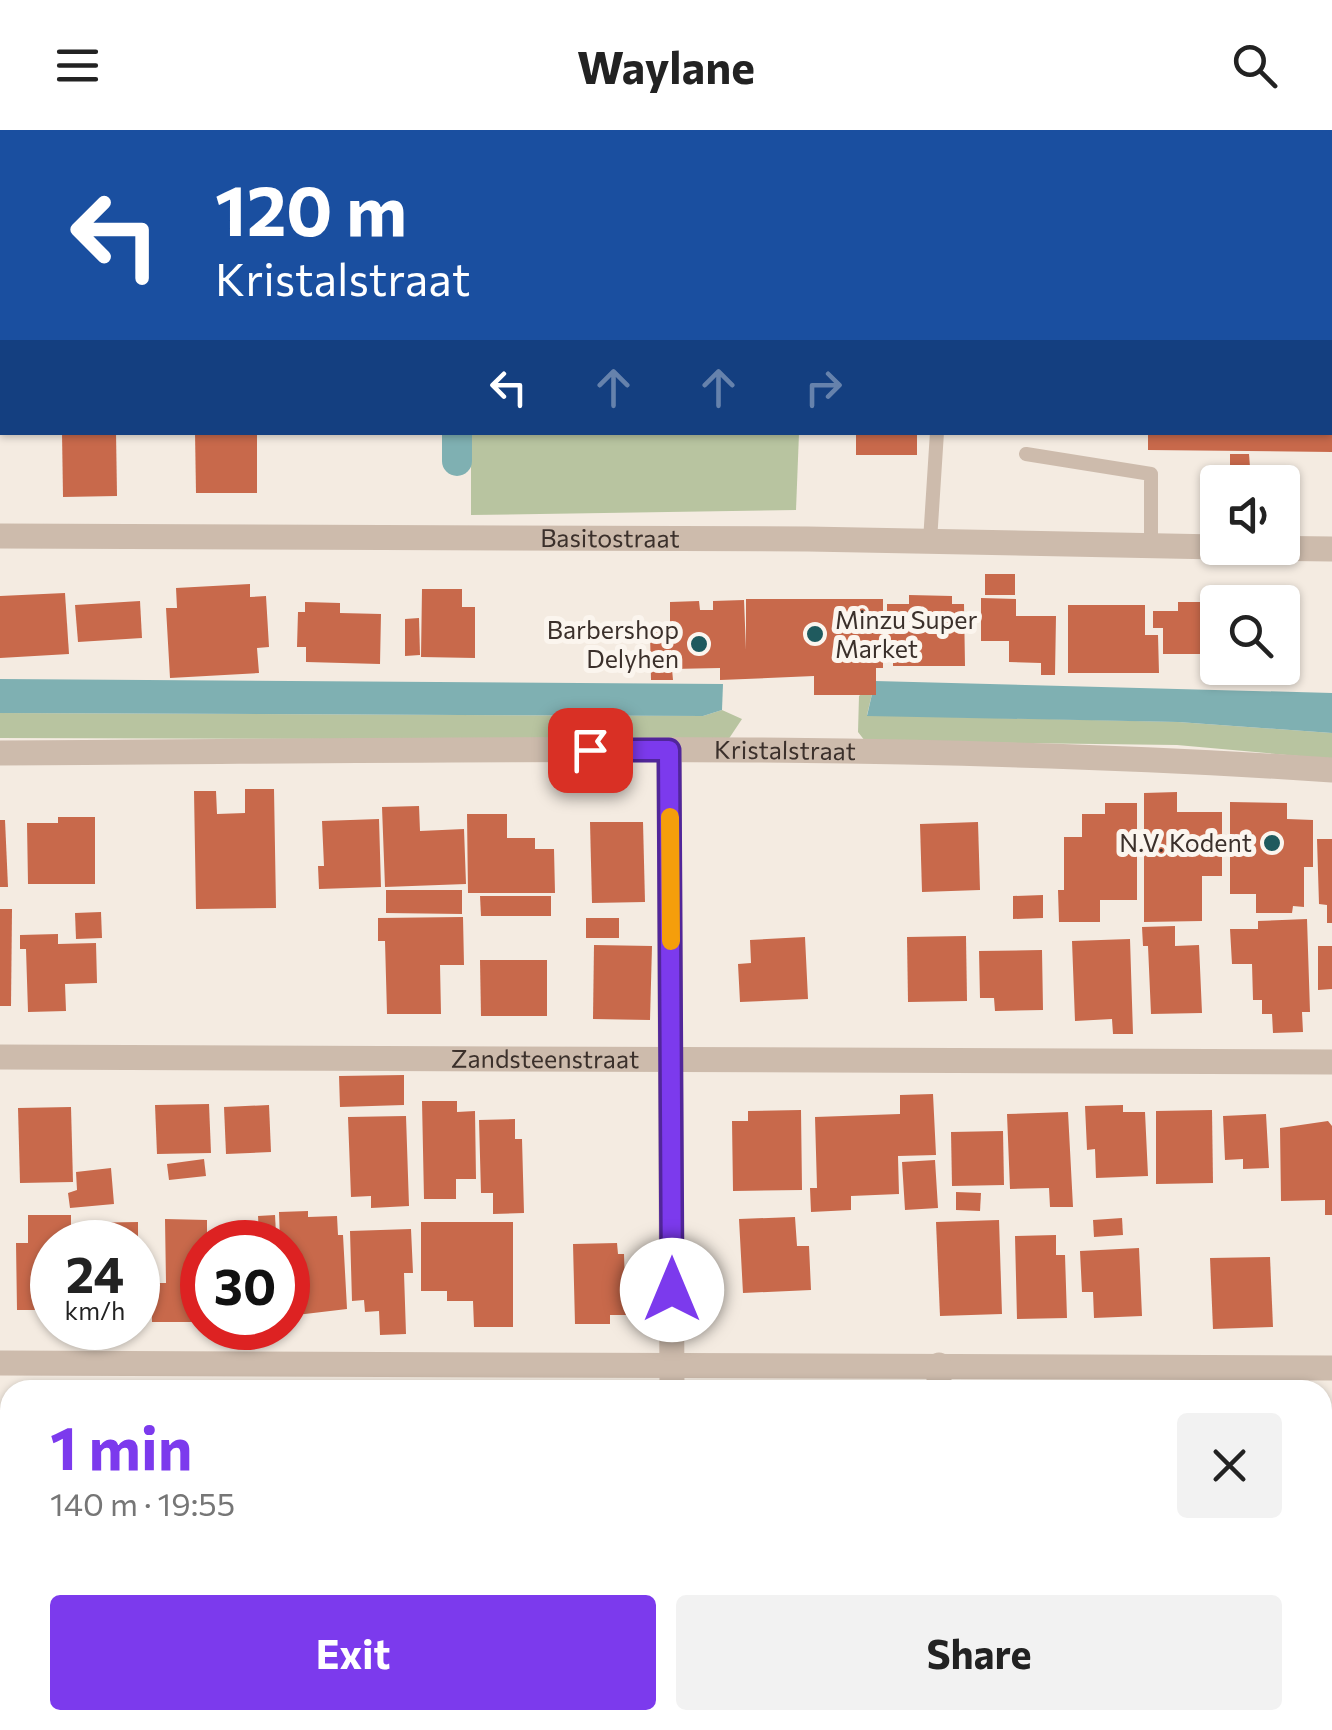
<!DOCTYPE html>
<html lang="en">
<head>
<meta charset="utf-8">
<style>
	:root { --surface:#fff; --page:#f2f2f2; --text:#222; --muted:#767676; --accent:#7c3aed }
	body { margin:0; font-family:Commissioner,sans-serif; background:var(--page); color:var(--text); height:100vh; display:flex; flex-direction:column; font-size:38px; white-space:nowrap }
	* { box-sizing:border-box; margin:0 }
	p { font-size:32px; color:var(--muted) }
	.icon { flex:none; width:55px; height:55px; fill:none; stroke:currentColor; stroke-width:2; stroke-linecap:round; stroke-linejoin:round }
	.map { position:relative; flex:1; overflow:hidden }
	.details { position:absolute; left:0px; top:1250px; width:1332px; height:350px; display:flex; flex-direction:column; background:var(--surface); border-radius:30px 30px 0 0; box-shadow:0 2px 8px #0004 }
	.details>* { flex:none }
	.banner { position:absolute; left:0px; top:0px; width:1332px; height:305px; box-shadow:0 2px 8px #0004; background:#1a4fa0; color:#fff; overflow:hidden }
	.fabs { position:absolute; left:1200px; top:335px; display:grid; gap:20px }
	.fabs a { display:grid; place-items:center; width:100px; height:100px; border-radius:10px; background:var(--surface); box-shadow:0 2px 8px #0004; font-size:50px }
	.speed { position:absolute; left:30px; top:1090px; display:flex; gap:20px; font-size:50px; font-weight:700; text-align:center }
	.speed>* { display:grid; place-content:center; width:130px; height:130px; border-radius:50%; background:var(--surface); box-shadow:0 2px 8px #0004; line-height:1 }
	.speed small { font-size:25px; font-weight:400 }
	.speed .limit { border:15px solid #d22; background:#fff; color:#111 }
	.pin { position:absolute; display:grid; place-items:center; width:85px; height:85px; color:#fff; margin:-42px; border-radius:20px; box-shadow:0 5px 15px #0006 }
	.me { position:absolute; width:110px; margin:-55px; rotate:0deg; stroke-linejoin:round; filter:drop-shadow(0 0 8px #0008) }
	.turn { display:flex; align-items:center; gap:35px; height:210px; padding:0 50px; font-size:45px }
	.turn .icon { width:130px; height:130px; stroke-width:2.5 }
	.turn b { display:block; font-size:70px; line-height:85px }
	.lanes { display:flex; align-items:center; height:95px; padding:0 50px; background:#0003; justify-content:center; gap:50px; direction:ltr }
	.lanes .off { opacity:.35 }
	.round { display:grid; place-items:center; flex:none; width:105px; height:105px; border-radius:10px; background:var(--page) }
	.headline { display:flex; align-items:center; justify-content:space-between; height:170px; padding:0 50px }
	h1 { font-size:60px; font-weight:700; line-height:75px; color:var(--accent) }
	.button { display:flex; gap:20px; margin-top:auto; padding:20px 50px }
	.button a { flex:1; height:115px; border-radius:10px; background:var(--accent); color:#fff; font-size:40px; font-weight:700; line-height:115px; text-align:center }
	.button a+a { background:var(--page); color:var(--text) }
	header { display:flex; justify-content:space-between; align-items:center; height:130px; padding:0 50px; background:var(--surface); font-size:45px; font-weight:700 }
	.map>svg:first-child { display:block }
</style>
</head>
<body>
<header><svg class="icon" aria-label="menu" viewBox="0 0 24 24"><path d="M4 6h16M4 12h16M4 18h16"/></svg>Waylane<svg class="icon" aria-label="search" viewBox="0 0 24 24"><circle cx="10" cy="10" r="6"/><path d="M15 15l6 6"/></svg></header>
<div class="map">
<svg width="1332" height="1600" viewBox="0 0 1332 1600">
	<rect width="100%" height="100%" fill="#f4ebe1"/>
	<g fill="#b8c4a0">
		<path d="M471,0H812L471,2Z"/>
		<path d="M471,303H799L796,380L471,385Z"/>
		<path d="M875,551L867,585L1178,592L1332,603V629L1177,615L865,611L858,602L859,566Z"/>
		<path d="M722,580L742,589L728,610L0,608V583L703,586Z"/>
	</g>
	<g fill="#7fb0b2">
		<path d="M0,549L723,554L722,580L703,586L0,583Z"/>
		<path d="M875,551L1332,563V603L1178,592L867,586Z"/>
	</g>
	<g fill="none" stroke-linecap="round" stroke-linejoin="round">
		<g stroke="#7fb0b2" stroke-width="30">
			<path d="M458,2V0"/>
			<path d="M457,331V302"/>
		</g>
	</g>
	<g fill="#c8694b">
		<path d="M62,302H116L117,366L63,367Z"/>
		<path d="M195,302H257V363H196Z"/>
		<rect x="856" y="302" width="61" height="23"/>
		<path d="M1148,302H1332V322L1148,320Z"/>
		<path d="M1230,324H1249L1250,337H1230Z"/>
		<rect x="985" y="444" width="30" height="21"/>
		<path d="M250,454V467L266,466L269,517L257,518L259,543L170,548L166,478H177L176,458Z"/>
		<path d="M422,459H462V477H475V528L421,527Z"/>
		<path d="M65,463L69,524L0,528V466Z"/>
		<path d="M909,465L952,466V474H964L965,536H893V525H887V474H909Z"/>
		<path d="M981,468L1016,469V486H1056L1055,545H1041V533L1009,532V511H981Z"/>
		<path d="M746,469H883V538H876V565H814V546L720,550V538L672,539L673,550H651L650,502H670V472L699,471L700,480H713V471L744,470L746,520Z"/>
		<path d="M140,471L142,508L78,512L75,475Z"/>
		<path d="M305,472L340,473V483L381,484L380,534L306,532V517H297L298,482H305Z"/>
		<path d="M1178,472H1204L1205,482H1218V524H1163V498H1153V481H1178Z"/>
		<path d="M1068,475H1145V505H1158L1159,543H1068Z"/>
		<path d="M419,488L420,525L405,526V489Z"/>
		<path d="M245,659H274L276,778L196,779L194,661H216L217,684L245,683Z"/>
		<path d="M1177,662V682H1222V746H1202V791L1144,792V663Z"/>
		<path d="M1230,672L1287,673V689L1313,690V737H1304V777L1293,776L1292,783H1256V764H1230Z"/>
		<path d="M1105,673H1137V770H1100V792H1059L1058,760H1064V707H1082V684H1105Z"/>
		<path d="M419,676L420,701L464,699L466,754L385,757L382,677Z"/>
		<path d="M467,684H507V708H535V719H554L555,763H468Z"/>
		<path d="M58,687H95V754H28L27,693H58Z"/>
		<path d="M379,689L381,757L319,759L318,736H324L322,691Z"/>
		<path d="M0,690H5L8,757H0Z"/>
		<path d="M590,692H643L645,772L592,773Z"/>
		<path d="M978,692L980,760L922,762L920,694Z"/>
		<path d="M1317,709H1332V793H1327V775L1319,774Z"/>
		<path d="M386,760H462V784L386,783Z"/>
		<path d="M1043,765V788L1013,789V766Z"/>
		<path d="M480,766H551V786H481Z"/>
		<path d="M0,779H12L11,876H0Z"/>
		<path d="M101,782L102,808L76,809L75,783Z"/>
		<path d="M463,787L464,835H440L441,884H387L385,811H378V788Z"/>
		<rect x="586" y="788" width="33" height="20"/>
		<path d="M1307,789L1310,882H1302L1303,902L1273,903L1272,884H1262V870H1253L1252,834H1232L1230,799H1258V791Z"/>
		<path d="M1175,796V816L1199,815L1202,883L1151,884L1148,816H1143L1142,797Z"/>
		<path d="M58,804V814L96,813L97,853L65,854L66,881L28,882L26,819H20V805Z"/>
		<path d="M966,806L967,871L908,872L907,807Z"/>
		<path d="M805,807L808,869L740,872L738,834L751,833L750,810Z"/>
		<path d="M1130,809L1133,904H1113L1112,889L1075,891L1072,811Z"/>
		<path d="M594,815L652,816L650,890L593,889Z"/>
		<path d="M1318,816H1332V859L1318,860Z"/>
		<path d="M1042,820L1043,880L995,881L994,868H980L979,821Z"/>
		<path d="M480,830H547V886H481Z"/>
		<path d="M404,945V975L340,977L339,946Z"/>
		<path d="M933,964L936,1025L898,1026L899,1064L851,1066V1080L811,1082L810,1058H817L815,987L900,984V965Z"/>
		<path d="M422,971H457V982L475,981L476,1049H456V1069H424Z"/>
		<path d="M209,974L211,1023L157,1024L155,975Z"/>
		<path d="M269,975L271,1022L226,1024L224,977Z"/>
		<path d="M1123,975V982H1145L1148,1046L1096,1048L1095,1019L1087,1020L1085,976Z"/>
		<path d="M71,977L73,1052L20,1053L18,978Z"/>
		<path d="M801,980L802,1060L733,1061L732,991H748V981Z"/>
		<path d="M1212,980L1213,1053L1156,1054V981Z"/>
		<path d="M1068,982L1073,1077H1050L1049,1058L1010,1059L1007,984Z"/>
		<path d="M1266,984L1269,1038L1243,1039V1029L1225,1030L1223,986Z"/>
		<path d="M406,986L409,1076L371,1078V1066L351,1067L348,987Z"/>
		<path d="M515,989V1009H522L524,1083L493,1084V1063H481L479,990Z"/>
		<path d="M1328,991L1332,996V1085H1325V1070L1281,1071L1280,998Z"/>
		<path d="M1003,1001L1004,1055L952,1056L951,1002Z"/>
		<path d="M204,1029L206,1046L169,1050L167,1034Z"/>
		<path d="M935,1030L938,1078L905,1080L902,1032Z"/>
		<path d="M111,1038L114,1074L70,1078L68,1063L77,1060L76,1042Z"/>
		<path d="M956,1062L981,1063L980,1081L956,1080Z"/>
		<path d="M308,1081V1087L337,1086L338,1105H343L347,1179L288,1186V1112H280L279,1082Z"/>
		<path d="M28,1085H71V1112H52V1180H17L16,1113H28Z"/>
		<path d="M275,1085L276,1104L259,1105L258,1086Z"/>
		<path d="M795,1087L797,1116H809L811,1160L743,1163L739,1089Z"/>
		<path d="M1122,1088L1123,1105L1094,1107L1093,1090Z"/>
		<path d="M165,1089L207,1090V1112H202V1192H152L151,1153H166Z"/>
		<path d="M999,1090L1002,1184L940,1186L936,1092Z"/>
		<path d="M138,1092V1112H76V1093Z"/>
		<path d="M421,1092H513V1197H474L473,1171H447V1161H421Z"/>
		<path d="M254,1097L255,1112H227L226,1098Z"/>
		<path d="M411,1099L413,1143H404L406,1204L380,1205L379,1181L365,1182L364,1170L352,1171L350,1101Z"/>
		<path d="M1056,1105V1125H1065L1067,1188L1017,1189L1015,1106Z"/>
		<path d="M617,1113L618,1124H624L626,1185H610V1194H575L573,1114Z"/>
		<path d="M1139,1118L1142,1186L1094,1188L1093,1162H1082L1080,1121Z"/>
		<path d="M1270,1127L1273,1197L1213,1199L1210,1128Z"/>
		<rect x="0" y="1279" width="10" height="99"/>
		<rect x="1322" y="1306" width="10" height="67"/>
		<path d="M0,1384H10L9,1486H0Z"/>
		<path d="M0,1577H10L13,1600H0Z"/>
		<path d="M27,1590L103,1591V1600H28Z"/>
		<path d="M203,1590H255L254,1600H203Z"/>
		<path d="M404,1590V1600H348V1591Z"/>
		<rect x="550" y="1590" width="44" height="10"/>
		<path d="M836,1590H891V1596H906V1600H836Z"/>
		<path d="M1140,1590H1210V1600H1148L1140,1598Z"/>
		<rect x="1229" y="1590" width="74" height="10"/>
	</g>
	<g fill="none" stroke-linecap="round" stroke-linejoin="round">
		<g stroke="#cdbbac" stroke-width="14">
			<path d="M1330,213H1332"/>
			<path d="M1026,324L1151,344V416"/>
			<path d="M930,411L937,302"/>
		</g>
		<g stroke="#cdbbac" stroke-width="25">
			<path d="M669,620L672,1260"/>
			<path id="s1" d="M0,927L1332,932"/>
			<path d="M0,1233L1332,1238"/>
			<path d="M939,1235V1260"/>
			<path d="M0,1536H10"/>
			<path d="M1322,1540H1332"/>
			<path d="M671,1600V1590"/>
		</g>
		<g stroke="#cdbbac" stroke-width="25">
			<path id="s2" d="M0,406L808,409L1218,417"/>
			<path d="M1250,418L1332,419"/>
			<path id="s3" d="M0,623C444,621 889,610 1332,640"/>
		</g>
	</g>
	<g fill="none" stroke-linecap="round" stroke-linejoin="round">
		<defs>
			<path id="route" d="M590,620H669L672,1160"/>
		</defs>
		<use href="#route" stroke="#51269a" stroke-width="25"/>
		<use href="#route" stroke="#7c3aed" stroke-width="18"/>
		<path stroke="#f59e0b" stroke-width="18" d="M670,687L671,811"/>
	</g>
	<g fill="#1f5a5e" stroke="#fbf5ee" stroke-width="4">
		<circle cx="815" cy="504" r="10"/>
		<circle cx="699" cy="514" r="10"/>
		<circle cx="1272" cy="713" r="10"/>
	</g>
	<g text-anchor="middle" stroke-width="10" stroke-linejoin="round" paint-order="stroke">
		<g font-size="25" fill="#3b302b" stroke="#fbf5ee">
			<text dy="9" stroke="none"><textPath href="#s2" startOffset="610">Basitostraat</textPath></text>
			<text dy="9" stroke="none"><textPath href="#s3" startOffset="785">Kristalstraat</textPath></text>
			<text dy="9" stroke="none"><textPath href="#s1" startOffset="545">Zandsteenstraat</textPath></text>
		</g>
		<g font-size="25" fill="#3b302b" stroke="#fbf5ee" text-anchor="end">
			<text x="835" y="499" text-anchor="start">Minzu Super<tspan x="835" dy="29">Market</tspan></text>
			<text x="679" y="509">Barbershop<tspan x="679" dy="29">Delyhen</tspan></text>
			<text x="1252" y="722">N.V. Kodent</text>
		</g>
	</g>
</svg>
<div class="fabs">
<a><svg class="icon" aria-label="sound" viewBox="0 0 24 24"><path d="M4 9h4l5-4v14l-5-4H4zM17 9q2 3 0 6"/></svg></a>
<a><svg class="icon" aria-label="search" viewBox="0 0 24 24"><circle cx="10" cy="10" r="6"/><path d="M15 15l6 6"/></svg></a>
</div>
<div class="speed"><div>24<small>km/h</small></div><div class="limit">30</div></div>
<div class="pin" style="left:590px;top:620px;background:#d93025"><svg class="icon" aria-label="arrive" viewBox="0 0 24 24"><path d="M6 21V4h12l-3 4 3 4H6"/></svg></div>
<svg class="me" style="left:672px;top:1160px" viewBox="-20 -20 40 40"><circle r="19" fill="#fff"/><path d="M0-13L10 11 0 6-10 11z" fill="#7c3aed"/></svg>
<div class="banner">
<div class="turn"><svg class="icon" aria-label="left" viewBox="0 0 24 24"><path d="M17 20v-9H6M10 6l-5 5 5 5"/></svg><div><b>120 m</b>Kristalstraat</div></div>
<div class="lanes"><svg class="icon" aria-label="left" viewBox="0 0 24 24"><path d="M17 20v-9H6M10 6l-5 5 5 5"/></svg><svg class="icon off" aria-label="ahead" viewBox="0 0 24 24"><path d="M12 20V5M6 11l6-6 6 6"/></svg><svg class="icon off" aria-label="ahead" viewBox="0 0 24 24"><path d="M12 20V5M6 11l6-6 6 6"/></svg><svg class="icon off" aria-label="right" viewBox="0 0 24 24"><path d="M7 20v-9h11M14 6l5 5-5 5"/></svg></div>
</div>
<section class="details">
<div class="headline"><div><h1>1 min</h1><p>140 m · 19:55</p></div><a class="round"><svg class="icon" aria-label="close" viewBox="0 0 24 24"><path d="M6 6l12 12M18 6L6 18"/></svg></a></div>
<div class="button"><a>Exit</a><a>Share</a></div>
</section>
</div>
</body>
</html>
